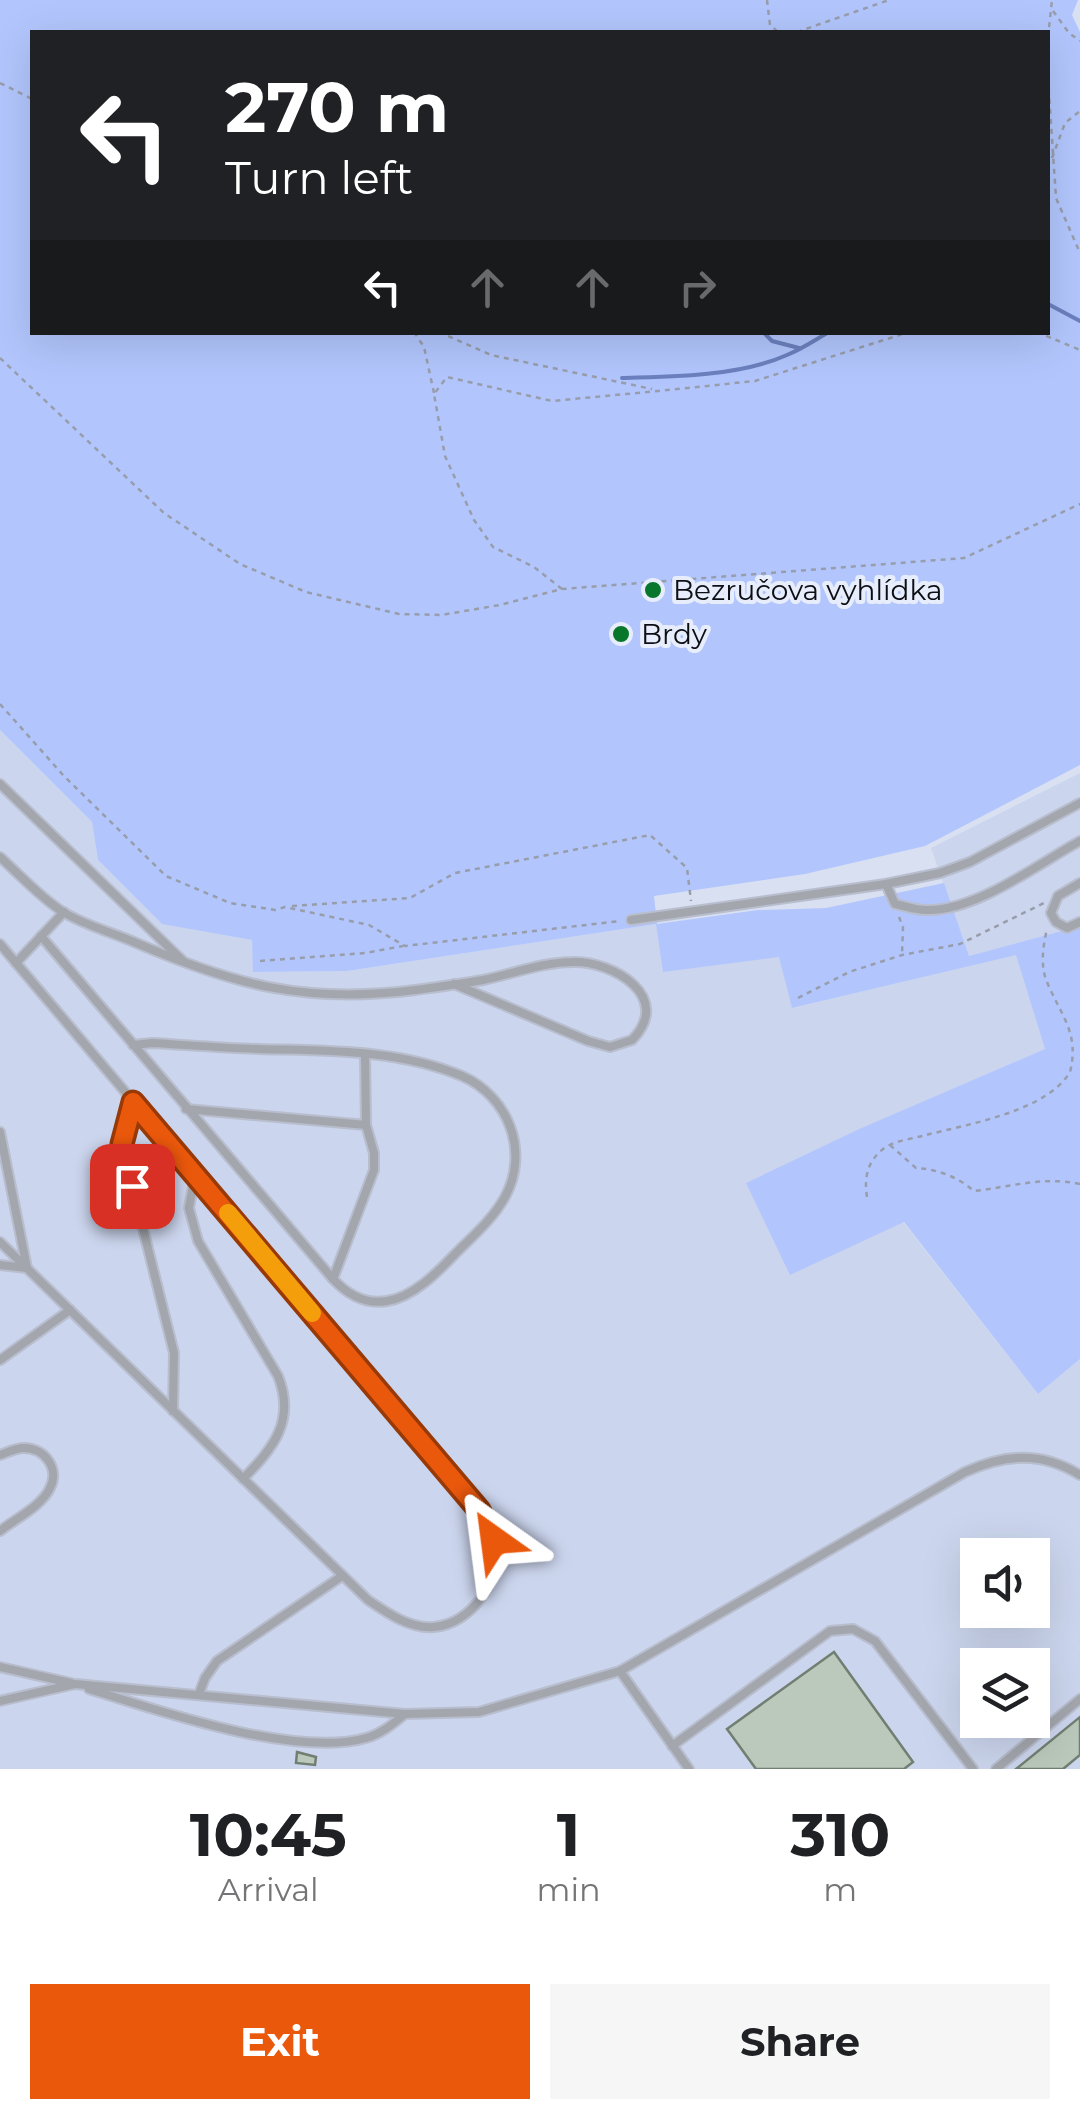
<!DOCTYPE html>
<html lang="en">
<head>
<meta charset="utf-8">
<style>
	:root { --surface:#fff; --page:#f6f6f6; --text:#202124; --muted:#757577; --accent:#ea580c }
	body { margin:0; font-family:Montserrat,sans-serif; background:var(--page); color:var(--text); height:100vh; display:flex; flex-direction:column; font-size:38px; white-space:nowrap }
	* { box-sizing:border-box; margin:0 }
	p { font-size:32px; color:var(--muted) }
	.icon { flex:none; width:55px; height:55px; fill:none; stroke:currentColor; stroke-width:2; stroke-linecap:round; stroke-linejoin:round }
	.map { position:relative; height:1769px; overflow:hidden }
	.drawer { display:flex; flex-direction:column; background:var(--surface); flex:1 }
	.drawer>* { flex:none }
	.guide { position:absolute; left:30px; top:30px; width:1020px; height:305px; border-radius:0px; box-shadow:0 10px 40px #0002; background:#202124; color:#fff; overflow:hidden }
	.fabs { position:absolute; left:960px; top:1538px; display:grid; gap:20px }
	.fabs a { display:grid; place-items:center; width:90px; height:90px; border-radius:0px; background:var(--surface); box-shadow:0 10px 40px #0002; font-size:50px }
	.pin { position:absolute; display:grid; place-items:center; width:85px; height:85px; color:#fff; margin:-42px; border-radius:20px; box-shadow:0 5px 15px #0006 }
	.me { position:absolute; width:110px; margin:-55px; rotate:329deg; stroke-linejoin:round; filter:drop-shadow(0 0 8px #0008) }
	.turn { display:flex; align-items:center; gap:35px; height:210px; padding:0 30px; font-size:45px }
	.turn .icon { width:130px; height:130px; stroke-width:2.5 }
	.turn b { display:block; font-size:70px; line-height:85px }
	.lanes { display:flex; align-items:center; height:95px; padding:0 30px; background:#0003; justify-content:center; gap:50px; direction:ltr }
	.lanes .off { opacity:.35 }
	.eta { display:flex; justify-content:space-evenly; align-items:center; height:170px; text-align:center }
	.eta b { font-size:60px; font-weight:700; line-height:70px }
	.cta { display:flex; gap:20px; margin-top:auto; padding:20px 30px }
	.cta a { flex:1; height:115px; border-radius:0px; background:var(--accent); color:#fff; font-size:40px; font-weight:700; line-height:115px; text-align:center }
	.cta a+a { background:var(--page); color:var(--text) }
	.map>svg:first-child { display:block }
</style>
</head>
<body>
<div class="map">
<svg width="1080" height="1769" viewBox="0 0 1080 1769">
	<rect width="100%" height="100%" fill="#d9e0f2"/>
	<g fill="#cbd5ed" fill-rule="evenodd">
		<path d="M0,730L92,822L98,860L161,923L252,940L254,972L347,971L656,924L780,957L793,1008L1016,954L1045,1049L859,1129L746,1183L903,1222L1038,1394L1080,1359V1769H0ZM978,1555H1032V1610H978ZM978,1665H1032V1720H978Z"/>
		<path d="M1080,773V926L969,956L931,848Z"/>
	</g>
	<path fill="#b2c6fd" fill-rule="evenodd" d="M0,0H1078L1072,15L1080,32V765L925,846L805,874L654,896L657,924L758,910L826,908L944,883L969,956L1080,926V1359L1038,1394L904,1222L790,1275L746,1183L859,1129L1045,1049L1016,955L792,1008L779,957L663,972L656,924L347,971L253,972L252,940L162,924L98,860L92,822L0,730ZM32,32H1048V332H32Z"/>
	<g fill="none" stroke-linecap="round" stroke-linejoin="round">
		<g stroke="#6b80be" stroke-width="4">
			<path d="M1048,304L1080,321"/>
			<path d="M763,332L772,341L799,348"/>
			<path d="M622,378C673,377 740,376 787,355C802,349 815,340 829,332"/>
		</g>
	</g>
	<g fill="#bac9bb" stroke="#717f72" stroke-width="2.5">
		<path d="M834,1652L913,1762L904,1769H756L727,1729Z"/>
		<path d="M1080,1717V1755L1063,1769H1016Z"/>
		<path d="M297,1752L316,1757L315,1765L296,1763Z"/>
	</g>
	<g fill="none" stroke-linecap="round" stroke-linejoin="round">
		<defs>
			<g id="service">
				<path d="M0,784L183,961"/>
				<path d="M0,857C20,875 41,898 63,912C84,925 111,932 134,942C234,985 305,1004 415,990C437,987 461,984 483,980C512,974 543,962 573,962C613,961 674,997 632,1040L610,1047L588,1041L454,984"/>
				<path d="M1080,883L1058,896L1051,913L1056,922L1067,928L1080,922"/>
				<path d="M886,884L895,904C905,906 916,910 926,910C975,912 1038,864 1080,841"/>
				<path d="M631,920L886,884L940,873L970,862L1080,803"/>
				<path d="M41,936L333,1279C348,1295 365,1305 387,1301C413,1297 437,1273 455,1254C472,1237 493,1219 505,1197C530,1151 508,1096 462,1076C398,1049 327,1051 259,1049C223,1048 187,1045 152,1043L133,1045"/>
				<path d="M0,944L479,1510C487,1522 494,1533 496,1546C500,1582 471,1624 434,1627C410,1629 387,1613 368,1600L0,1242"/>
				<path d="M16,963L64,912"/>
				<path d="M133,1102L122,1144L174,1353L173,1411"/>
				<path d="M186,1109L366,1125"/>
				<path d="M0,1132L27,1268L0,1265"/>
				<path d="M195,1175L189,1208L198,1241L278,1376C296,1421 273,1448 243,1479"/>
				<path d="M333,1279L374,1170V1153L366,1125L365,1054"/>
				<path d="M0,1360L70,1310"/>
				<path d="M0,1455C8,1452 16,1448 24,1448C45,1448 60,1469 50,1488C42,1506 15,1519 0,1531"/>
				<path d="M0,1667L71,1683"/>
				<path d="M620,1671L689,1769"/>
				<path d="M89,1689C159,1711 296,1758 366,1738C381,1734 393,1724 405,1714"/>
				<path d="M199,1694L205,1678L217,1661L342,1576"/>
				<path d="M0,1701L75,1684L405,1714L479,1712L620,1671L965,1472C1005,1454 1041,1451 1080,1475"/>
				<path d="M672,1746L830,1631L853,1629L875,1641L973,1769"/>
				<path d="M996,1769L1080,1699"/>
			</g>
		</defs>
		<use href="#service" stroke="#b8bece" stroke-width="12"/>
		<g stroke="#989dab" stroke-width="2.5" stroke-dasharray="5 5" stroke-linecap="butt">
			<path d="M767,0L770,25L778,32"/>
			<path d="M1053,11L1069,33L1080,41"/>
			<path d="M797,32L889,0"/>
			<path d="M1048,37L1052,0"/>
			<path d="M1048,79L1056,198L1080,253"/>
			<path d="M0,83L32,99"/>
			<path d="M1052,158L1065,123L1080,111"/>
			<path d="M414,332L424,347L434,393"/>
			<path d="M439,332L491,355L652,389"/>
			<path d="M1037,332L1080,350"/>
			<path d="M0,358L164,513L240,564L306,592L399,614L441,615L500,605L562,589L964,558L1080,504"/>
			<path d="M562,589L534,567L493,547L474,520L445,456L434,394L447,377L552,401L658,391L755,381L909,332"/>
			<path d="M0,704L63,775L166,876L230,903L275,910L285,907L369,925L405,946L620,921"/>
			<path d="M292,906L410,898L455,873L650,835L687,868L691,901"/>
			<path d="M899,917L903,927L902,954"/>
			<path d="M260,961L365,953L403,946"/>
			<path d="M798,998L849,972L902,955L960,944L1044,903"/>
			<path d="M890,1145L916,1168C937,1169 958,1177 974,1191C1010,1187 1043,1176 1080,1184"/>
			<path d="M867,1197C864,1178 867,1162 883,1149C895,1140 912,1139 926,1135C969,1124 1047,1111 1070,1072C1080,1033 1060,1014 1047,982C1040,966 1043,946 1047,929"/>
		</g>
		<use href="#service" stroke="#a3a6ad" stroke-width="8"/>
	</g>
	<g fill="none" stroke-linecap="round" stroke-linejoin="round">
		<defs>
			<path id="route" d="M132,1186L122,1144L133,1102L479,1510L494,1540"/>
		</defs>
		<use href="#route" stroke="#983908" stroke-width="25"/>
		<use href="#route" stroke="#ea580c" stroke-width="18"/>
		<path stroke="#f59e0b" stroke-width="18" d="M228,1213L312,1313"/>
	</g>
	<g fill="#09772b" stroke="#e8edfc" stroke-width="4">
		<circle cx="653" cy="590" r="10"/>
		<circle cx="621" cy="634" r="10"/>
	</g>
	<g text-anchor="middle" stroke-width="8" stroke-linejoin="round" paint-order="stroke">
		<g font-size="28" fill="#0c0e14" stroke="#e8edfc" text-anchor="start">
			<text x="673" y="600">Bezručova vyhlídka</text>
			<text x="641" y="644">Brdy</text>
		</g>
	</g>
</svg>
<div class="fabs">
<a><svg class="icon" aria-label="sound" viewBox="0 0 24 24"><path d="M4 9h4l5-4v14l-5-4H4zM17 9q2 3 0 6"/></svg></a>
<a><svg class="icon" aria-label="layers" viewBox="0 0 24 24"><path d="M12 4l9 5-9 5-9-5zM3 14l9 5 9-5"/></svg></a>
</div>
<div class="pin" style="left:132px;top:1186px;background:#d93025"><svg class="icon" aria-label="arrive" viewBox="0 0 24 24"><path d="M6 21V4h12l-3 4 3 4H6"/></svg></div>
<svg class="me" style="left:494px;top:1540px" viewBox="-20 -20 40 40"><path d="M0-17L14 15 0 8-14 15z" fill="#ea580c" stroke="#fff" stroke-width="4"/></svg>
<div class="guide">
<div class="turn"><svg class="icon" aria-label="left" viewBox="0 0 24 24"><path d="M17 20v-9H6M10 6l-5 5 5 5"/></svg><div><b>270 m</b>Turn left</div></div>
<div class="lanes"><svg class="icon" aria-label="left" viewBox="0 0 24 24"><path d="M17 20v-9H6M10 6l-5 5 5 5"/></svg><svg class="icon off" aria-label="ahead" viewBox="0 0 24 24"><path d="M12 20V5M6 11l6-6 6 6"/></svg><svg class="icon off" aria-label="ahead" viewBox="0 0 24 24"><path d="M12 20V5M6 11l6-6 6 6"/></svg><svg class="icon off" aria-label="right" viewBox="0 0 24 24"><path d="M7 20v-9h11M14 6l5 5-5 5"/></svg></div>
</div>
</div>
<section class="drawer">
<div class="eta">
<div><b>10:45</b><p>Arrival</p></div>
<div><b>1</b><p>min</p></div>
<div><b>310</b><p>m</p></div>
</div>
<div class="cta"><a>Exit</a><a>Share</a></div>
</section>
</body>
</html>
